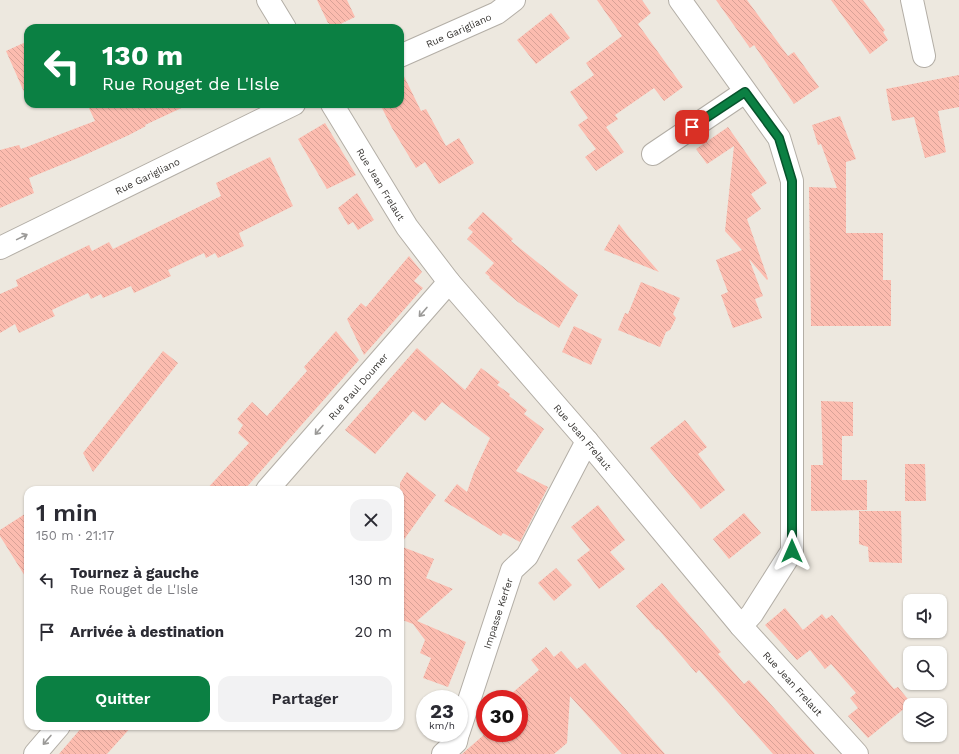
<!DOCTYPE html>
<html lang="fr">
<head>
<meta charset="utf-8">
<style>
	:root { --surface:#fff; --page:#f2f2f3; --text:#2b2b33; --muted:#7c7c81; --accent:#0b8043 }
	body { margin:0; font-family:"Work Sans",sans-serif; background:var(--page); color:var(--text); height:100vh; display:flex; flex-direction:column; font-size:15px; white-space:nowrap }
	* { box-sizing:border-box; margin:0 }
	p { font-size:13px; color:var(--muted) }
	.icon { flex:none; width:22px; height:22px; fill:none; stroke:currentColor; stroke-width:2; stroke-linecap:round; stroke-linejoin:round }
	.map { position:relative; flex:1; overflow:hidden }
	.details { position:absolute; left:24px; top:486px; width:380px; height:244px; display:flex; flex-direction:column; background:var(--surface); border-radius:12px; box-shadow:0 1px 3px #0004 }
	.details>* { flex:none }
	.top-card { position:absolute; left:24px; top:24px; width:380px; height:84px; border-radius:12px; box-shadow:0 1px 3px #0004; background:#0b8043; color:#fff; overflow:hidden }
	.tools { position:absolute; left:903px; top:594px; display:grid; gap:8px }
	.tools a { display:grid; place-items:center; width:44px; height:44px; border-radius:8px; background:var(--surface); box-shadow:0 1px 3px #0004; font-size:20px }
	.speed { position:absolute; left:416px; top:690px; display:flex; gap:8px; font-size:20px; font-weight:700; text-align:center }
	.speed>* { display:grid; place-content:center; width:52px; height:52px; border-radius:50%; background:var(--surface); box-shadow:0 1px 3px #0004; line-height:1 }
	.speed small { font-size:10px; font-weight:400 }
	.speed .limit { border:6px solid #d22; background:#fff; color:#111 }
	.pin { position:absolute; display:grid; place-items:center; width:34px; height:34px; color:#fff; margin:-17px; border-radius:8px; box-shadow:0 2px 6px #0006 }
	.me { position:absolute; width:44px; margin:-22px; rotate:0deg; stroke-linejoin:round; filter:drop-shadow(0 0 3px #0008) }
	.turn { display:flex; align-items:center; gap:14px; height:84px; padding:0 12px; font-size:18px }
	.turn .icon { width:52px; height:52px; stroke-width:2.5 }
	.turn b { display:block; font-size:28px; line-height:34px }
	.round { display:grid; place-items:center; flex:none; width:42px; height:42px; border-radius:12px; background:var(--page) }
	.summary { display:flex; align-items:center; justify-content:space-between; height:68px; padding:0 12px }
	h1 { font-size:24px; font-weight:600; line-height:30px }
	.action { display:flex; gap:8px; margin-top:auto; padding:8px 12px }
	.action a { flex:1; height:46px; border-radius:12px; background:var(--accent); color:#fff; font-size:16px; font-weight:600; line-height:46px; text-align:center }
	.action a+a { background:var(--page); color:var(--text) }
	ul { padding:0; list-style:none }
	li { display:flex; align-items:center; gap:12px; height:52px; padding:0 12px }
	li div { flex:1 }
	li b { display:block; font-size:15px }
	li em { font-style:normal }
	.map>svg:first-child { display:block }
</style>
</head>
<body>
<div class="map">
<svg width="959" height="754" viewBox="0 0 959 754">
	<defs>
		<pattern id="building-back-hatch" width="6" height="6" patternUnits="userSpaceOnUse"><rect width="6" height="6" fill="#fcbcaf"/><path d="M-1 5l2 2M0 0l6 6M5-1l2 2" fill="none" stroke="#d9a297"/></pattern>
	</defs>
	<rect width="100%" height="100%" fill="#ede8df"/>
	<g fill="url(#building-back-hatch)">
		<path d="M317,0H347L355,17L332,28L329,23H328Z"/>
		<path d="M597,0H642L651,13L638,24L683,87L664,101L654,88L615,115L618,119L606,127L624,152L596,171L585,157L596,149L578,125L588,118L570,92L594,75L586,63L622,36Z"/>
		<path d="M716,0H747L788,56L794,52L819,87L794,104L754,45L750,48Z"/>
		<path d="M831,0H863L885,30L883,32L888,40L870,54Z"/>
		<path d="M551,13L570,38L536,64L517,40Z"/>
		<path d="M28,41V101L6,51Z"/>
		<path d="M400,68L421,111L426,109L446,146L459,138L474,163L439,184L425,162L416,168L392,128L380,104H400Z"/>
		<path d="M959,75V107L938,111L946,152L925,158L914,117L892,121L886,89Z"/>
		<path d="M87,104H190L145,125L146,126L129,135L78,158L29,178L34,193L0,208V150L19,145L21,149L95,121Z"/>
		<path d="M840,116L856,159L846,162V233H883V280H891V326H811L809,187L837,188L821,144L818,145L812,125Z"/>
		<path d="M325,123L356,175L327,189L298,139Z"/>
		<path d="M728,127L767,183L751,194L761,209L747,219L768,279L767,280L749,259L763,296L755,299L762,318L733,328L721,295L728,292L716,260L742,250L725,231L734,146L707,164L696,149Z"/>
		<path d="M270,157L293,206L239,233L244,246L218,258L215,253L206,258L204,253L168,270L171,276L134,293L131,286L103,298L101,294L91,299L88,293L52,310L55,316L19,333L15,324L0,333V294L18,286L16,280L89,245L92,251L109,242L113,249L221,196L216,183Z"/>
		<path d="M357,193L374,220L358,230L353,222L348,225L338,208Z"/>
		<path d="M483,212L513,239L511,241L578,295L559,328L518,302L489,278L490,277L485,273L494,263L467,239L473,232L468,228Z"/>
		<path d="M619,224L628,236L659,272L604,250Z"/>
		<path d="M409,256L422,272L414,281L423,288L364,355L347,319L361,303L366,307Z"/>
		<path d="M641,282L680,298L673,314L676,318L670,330L666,332L660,347L618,330L625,313L628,314Z"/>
		<path d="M574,326L602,339L591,365L562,352Z"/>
		<path d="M336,331L359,360L244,490H206L249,443L238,433L243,425L237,419L252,402L267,416L307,371L304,367Z"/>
		<path d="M417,348L465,390L481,368L500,382L497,385L510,394L509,396L527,410L524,414L544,429L516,471L548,487L520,542L503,533L501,536L444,501L457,484L467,492L474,472L490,438L442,402L425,421L413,411L375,454L345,430Z"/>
		<path d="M163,351L178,363L93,472L83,453Z"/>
		<path d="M821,401L853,402V436H842V480H867V510L811,511V465H823Z"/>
		<path d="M685,420L707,447L698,454L725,490L701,509L650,448Z"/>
		<path d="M905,464H925L926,501H905Z"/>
		<path d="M407,472L436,495L400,545V483Z"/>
		<path d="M598,505L625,540L610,552L625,569L599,589L577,560L590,550L571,527Z"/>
		<path d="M859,511H901L902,563L869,562L868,547L859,544Z"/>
		<path d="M28,512V581L0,536V530Z"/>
		<path d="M744,513L761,533L729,559L713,539Z"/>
		<path d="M400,546L434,559L426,578L453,589L417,621L466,642L448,687L423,678L431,658L420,653L425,640L413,624L400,619Z"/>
		<path d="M556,568L572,585L554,601L538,583Z"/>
		<path d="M662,583L721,652L718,654L744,684L749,680L815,754H773L699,670L696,673L658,629L657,630L636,606Z"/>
		<path d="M785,608L803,630L822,614L826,619L832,615L894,689L898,687L911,703L868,738L848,716L858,708L850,698L856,693L831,664L825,669L810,650L797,660L765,625Z"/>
		<path d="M546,647L554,657L561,651L577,669L585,663L665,754H622L570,696L567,743L554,754H462L486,733H519V704L524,699H505L539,670L531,660Z"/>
		<path d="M83,726H132L107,754H59Z"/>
	</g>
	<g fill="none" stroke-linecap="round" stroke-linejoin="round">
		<defs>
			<g id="street">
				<path d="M268,0L285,28"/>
				<path d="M680,0L779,138L792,181V551L752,614L741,626"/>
				<path d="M912,0L924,56"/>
				<path id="s1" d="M400,56L497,13L514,0"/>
				<path id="s2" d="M332,104L407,227L449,282L587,441L741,626L857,754"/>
				<path d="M653,154L745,92"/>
				<path id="s3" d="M0,248L294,104"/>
				<path id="s4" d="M267,490L449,282"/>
				<path id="s5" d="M459,731L512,570L527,556L587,441"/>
				<path d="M35,754L59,726"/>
				<path d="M443,754L456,742L458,733"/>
			</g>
		</defs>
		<use href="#street" stroke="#b3aea6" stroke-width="24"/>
		<use href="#street" stroke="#fff" stroke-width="22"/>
	</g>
	<defs><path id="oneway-shaft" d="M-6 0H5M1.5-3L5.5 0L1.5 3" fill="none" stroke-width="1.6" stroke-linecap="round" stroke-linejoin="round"/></defs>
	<g stroke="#9b9a98">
		<use href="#oneway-shaft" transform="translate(22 237) rotate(-26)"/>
		<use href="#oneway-shaft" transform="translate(423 312) rotate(131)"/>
		<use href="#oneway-shaft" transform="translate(319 430) rotate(131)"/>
		<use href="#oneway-shaft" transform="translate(47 740) rotate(131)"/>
	</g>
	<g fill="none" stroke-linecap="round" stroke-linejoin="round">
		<defs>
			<path id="route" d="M692,127L745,92L779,138L792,181V551"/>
		</defs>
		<use href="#route" stroke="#07532c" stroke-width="10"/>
		<use href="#route" stroke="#0b8043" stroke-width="7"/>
	</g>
	<g text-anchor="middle" stroke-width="4" stroke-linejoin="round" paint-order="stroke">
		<g font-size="10" fill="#373532" stroke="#fff">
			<text dy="4" stroke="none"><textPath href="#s1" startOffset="64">Rue Garigliano</textPath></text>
			<text dy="4" stroke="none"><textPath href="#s3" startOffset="164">Rue Garigliano</textPath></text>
			<text dy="4" stroke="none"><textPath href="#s2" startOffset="94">Rue Jean Frelaut</textPath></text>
			<text dy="4" stroke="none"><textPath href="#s4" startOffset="138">Rue Paul Doumer</textPath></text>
			<text dy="4" stroke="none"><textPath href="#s2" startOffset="418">Rue Jean Frelaut</textPath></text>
			<text dy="4" stroke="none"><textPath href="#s5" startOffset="124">Impasse Kerfer</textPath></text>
			<text dy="4" stroke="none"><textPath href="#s2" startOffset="742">Rue Jean Frelaut</textPath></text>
		</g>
	</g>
</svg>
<div class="tools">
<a><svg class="icon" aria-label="sound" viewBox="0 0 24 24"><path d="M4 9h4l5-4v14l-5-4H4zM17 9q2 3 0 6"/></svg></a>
<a><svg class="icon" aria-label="search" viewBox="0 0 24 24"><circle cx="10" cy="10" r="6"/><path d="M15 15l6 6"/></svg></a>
<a><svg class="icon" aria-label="layers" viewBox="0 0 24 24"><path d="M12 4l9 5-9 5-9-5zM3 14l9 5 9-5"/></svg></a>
</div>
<div class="speed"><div>23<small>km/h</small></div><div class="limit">30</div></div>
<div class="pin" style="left:692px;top:127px;background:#d93025"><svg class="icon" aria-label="arrive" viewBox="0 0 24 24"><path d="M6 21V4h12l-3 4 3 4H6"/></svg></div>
<svg class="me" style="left:792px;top:551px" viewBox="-20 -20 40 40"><path d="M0-17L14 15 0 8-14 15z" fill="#0b8043" stroke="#fff" stroke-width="4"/></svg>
<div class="top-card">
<div class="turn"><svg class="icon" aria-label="left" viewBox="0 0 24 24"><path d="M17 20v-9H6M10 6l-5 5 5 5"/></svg><div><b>130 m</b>Rue Rouget de L'Isle</div></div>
</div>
<section class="details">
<div class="summary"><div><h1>1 min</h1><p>150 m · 21:17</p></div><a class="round"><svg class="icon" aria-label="close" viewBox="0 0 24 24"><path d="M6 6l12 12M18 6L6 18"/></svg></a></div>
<ul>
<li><svg class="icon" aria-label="left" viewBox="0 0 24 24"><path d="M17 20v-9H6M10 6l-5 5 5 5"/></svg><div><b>Tournez à gauche</b><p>Rue Rouget de L'Isle</p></div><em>130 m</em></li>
<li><svg class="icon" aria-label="arrive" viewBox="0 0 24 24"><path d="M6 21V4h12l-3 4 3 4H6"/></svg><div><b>Arrivée à destination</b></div><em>20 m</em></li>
</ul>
<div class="action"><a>Quitter</a><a>Partager</a></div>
</section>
</div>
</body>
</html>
